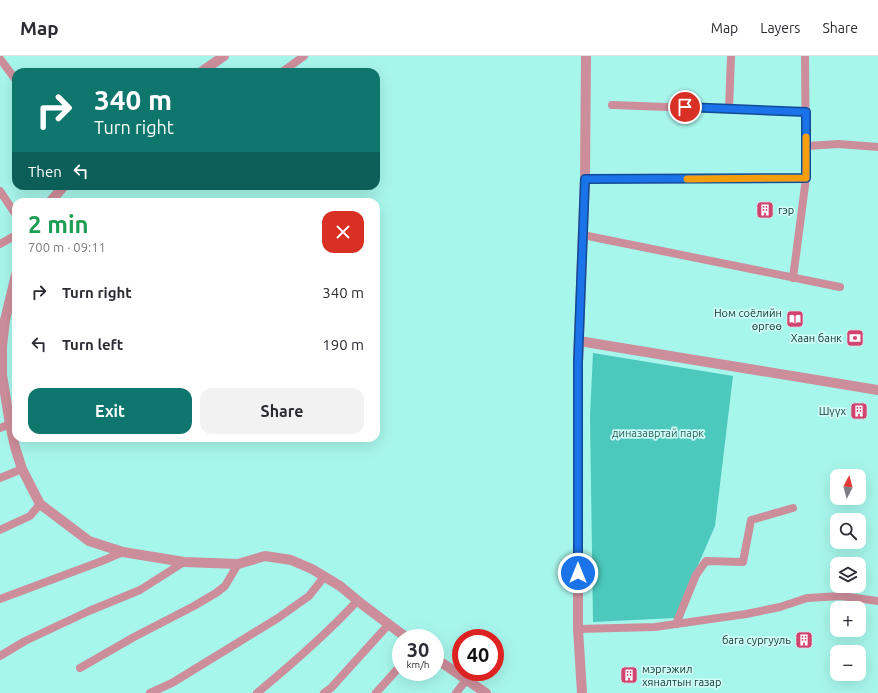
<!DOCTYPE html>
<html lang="en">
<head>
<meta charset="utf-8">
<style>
	:root { --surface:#fff; --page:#f2f2f3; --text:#2b2b33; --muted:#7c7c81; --line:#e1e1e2; --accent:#0f766e }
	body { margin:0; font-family:Ubuntu,sans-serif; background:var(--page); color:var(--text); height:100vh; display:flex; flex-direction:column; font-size:15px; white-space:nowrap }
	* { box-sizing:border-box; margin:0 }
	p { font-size:13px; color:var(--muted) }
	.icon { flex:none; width:22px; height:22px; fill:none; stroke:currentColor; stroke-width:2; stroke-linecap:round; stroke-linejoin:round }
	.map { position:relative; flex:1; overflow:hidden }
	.side { position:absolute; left:12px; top:142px; width:368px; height:244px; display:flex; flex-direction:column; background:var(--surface); border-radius:12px; box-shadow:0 4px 16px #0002 }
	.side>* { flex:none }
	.top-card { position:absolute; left:12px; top:12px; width:368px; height:122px; border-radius:12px; box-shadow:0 4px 16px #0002; background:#0f766e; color:#fff; overflow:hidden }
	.needle { width:26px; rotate:6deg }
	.controls { position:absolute; left:830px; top:413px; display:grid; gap:8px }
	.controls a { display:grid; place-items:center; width:36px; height:36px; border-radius:8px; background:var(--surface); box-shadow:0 4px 16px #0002; font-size:20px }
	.speed { position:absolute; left:392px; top:573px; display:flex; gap:8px; font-size:20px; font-weight:700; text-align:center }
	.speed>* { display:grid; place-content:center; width:52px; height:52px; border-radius:50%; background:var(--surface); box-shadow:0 4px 16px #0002; line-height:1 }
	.speed small { font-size:10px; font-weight:400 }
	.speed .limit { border:6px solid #d22; background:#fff; color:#111 }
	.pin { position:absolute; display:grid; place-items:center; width:34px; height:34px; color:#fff; margin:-17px; border:2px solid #fff; border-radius:50%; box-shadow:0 1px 4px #0007 }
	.me { position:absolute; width:44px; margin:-22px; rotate:0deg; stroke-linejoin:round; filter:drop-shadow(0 0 3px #0008) }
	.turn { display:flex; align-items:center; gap:14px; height:84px; padding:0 16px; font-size:18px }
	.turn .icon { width:52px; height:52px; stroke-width:2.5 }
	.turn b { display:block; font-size:28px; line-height:34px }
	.then { display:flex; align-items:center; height:38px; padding:0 16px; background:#0003; gap:8px; font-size:15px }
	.round { display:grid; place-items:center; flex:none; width:42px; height:42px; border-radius:12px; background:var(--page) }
	.summary { display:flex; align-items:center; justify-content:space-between; height:68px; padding:0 16px }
	h1 { font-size:24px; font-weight:600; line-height:30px; color:#1e9e55 }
	.button { display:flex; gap:8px; margin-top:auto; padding:8px 16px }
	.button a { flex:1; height:46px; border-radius:12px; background:var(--accent); color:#fff; font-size:16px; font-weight:600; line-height:46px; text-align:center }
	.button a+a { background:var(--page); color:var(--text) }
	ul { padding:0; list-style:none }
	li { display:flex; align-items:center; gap:12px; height:52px; padding:0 16px }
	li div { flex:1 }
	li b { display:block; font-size:15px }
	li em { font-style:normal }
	header { display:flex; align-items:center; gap:24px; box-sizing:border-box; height:56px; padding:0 20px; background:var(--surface); border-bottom:1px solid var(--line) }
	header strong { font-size:19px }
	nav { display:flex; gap:22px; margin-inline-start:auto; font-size:14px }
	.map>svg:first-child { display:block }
</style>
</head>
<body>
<header>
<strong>Map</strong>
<nav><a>Map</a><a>Layers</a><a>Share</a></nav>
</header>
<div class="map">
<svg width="878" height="637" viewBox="0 0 878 637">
	<rect width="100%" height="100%" fill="#a7f6ec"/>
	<path fill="#4cc8bc" d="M593,297L733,320L715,470L675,562L593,566L590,360Z"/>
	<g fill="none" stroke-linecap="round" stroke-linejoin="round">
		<g stroke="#cd8e9b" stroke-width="8">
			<path d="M0,3L16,24"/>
			<path d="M282,16L304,0"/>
			<path d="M612,49L806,56"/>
			<path d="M729,53L731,0"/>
			<path d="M806,90L839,88L878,91"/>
			<path d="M585,123L806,122"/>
			<path d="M0,135L16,159"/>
			<path d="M583,179L840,231"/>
			<path d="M0,188L16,179"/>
			<path d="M793,222L806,122L805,0"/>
			<path d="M0,372L10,368"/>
			<path d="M0,422L22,413"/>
			<path d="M0,474L30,460L40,448"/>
			<path d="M0,543L102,505L123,496"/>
			<path d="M676,568L696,519L706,505L743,506L751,464L793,452"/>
			<path d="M578,573L655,571L746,558L780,551L807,542L841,540L878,545"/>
			<path d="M0,600L25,585L89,555L140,534L184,506"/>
			<path d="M80,612L134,581L194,550L216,537L225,530L238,508"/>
			<path d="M150,637L172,627L278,562L309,540L324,521"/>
			<path d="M257,637C292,608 327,578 358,544"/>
			<path d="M324,637L331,632L389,568"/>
			<path d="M376,637L401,609"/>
			<path d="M456,637L467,623"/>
		</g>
		<g stroke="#cd8e9b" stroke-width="10">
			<path d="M201,16L224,0"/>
			<path d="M50,146L64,130"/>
			<path d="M16,219L5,264L2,290V319L10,368L15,391L22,413L40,448L89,485L123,496L184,506L238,508L265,500L291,504L312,513L340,530L363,549L407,582"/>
			<path d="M579,285L878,334"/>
			<path d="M435,602L486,637"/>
			<path d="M582,637L578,573V306L585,123L586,0"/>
		</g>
	</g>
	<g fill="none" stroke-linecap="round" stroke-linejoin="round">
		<defs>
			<path id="route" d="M578,517V306L585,123L806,122V56L685,51"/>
		</defs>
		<use href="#route" stroke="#114b97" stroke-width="10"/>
		<use href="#route" stroke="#1a73e8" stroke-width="7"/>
		<path stroke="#f59e0b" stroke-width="7" d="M687,123L806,122V81"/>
	</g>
	<defs>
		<symbol id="building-square" viewBox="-11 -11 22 22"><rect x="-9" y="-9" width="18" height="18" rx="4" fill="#d24470" stroke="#cffcf6"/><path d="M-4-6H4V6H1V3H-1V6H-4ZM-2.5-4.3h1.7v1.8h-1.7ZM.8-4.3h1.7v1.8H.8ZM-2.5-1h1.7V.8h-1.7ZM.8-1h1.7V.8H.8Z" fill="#fff"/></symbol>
		<symbol id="library-square" viewBox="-11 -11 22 22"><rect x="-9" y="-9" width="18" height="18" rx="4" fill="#d24470" stroke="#cffcf6"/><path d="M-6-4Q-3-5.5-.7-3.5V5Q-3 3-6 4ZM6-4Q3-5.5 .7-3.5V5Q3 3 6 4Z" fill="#fff"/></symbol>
		<symbol id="bank-square" viewBox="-11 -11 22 22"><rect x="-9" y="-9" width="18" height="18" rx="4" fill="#d24470" stroke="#cffcf6"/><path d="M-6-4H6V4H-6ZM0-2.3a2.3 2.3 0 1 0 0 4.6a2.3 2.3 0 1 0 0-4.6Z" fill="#fff"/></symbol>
	</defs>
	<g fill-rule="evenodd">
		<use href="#building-square" x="755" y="144" width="20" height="20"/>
		<use href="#library-square" x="785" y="253" width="20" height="20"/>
		<use href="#bank-square" x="845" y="272" width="20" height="20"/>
		<use href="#building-square" x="849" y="345" width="20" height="20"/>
		<use href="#building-square" x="794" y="574" width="20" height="20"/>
		<use href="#building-square" x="619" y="609" width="20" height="20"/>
	</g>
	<g text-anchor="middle" stroke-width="3.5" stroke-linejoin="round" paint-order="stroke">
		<g font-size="11" fill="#133430" stroke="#cffcf6" text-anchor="end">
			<text x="778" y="158" text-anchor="start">гэр</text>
			<text x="782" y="261">Ном соёлийн<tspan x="782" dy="13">өргөө</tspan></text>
			<text x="842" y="286">Хаан банк</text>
			<text x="846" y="359">Шүүх</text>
			<text x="791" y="588">бага сургууль</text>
			<text x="642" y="617" text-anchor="start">мэргэжил<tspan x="642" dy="13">хяналтын газар</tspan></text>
		</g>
		<g font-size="11" fill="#2b615b" stroke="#cffcf6">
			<text x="658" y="381">диназавртай парк</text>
		</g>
	</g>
</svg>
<div class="controls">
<a><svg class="needle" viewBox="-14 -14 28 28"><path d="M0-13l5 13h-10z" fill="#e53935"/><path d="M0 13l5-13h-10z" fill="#7c7c81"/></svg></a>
<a><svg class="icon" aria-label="search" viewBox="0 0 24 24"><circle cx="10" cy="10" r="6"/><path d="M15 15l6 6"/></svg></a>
<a><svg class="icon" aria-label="layers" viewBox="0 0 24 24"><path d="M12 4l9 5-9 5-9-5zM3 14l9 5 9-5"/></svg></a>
<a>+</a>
<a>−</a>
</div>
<div class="speed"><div>30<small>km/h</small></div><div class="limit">40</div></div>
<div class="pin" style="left:685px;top:51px;background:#d93025"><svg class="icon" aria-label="arrive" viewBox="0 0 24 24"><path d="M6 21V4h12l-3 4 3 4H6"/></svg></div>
<svg class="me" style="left:578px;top:517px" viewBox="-20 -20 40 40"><circle r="17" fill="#1a73e8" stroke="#fff" stroke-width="3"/><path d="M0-11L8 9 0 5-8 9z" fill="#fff"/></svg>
<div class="top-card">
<div class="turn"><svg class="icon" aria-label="right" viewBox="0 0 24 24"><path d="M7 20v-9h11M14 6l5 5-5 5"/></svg><div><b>340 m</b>Turn right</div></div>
<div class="then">Then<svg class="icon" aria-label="left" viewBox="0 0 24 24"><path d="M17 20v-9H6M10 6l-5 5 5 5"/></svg></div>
</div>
<section class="side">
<div class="summary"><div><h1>2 min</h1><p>700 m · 09:11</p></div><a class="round" style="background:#d93025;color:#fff"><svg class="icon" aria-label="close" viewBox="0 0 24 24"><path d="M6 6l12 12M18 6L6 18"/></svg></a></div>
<ul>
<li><svg class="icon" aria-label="right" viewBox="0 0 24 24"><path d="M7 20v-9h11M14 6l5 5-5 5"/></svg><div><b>Turn right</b></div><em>340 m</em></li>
<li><svg class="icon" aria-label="left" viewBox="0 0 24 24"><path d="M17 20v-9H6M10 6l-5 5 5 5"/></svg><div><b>Turn left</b></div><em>190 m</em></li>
</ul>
<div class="button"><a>Exit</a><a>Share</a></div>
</section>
</div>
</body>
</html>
